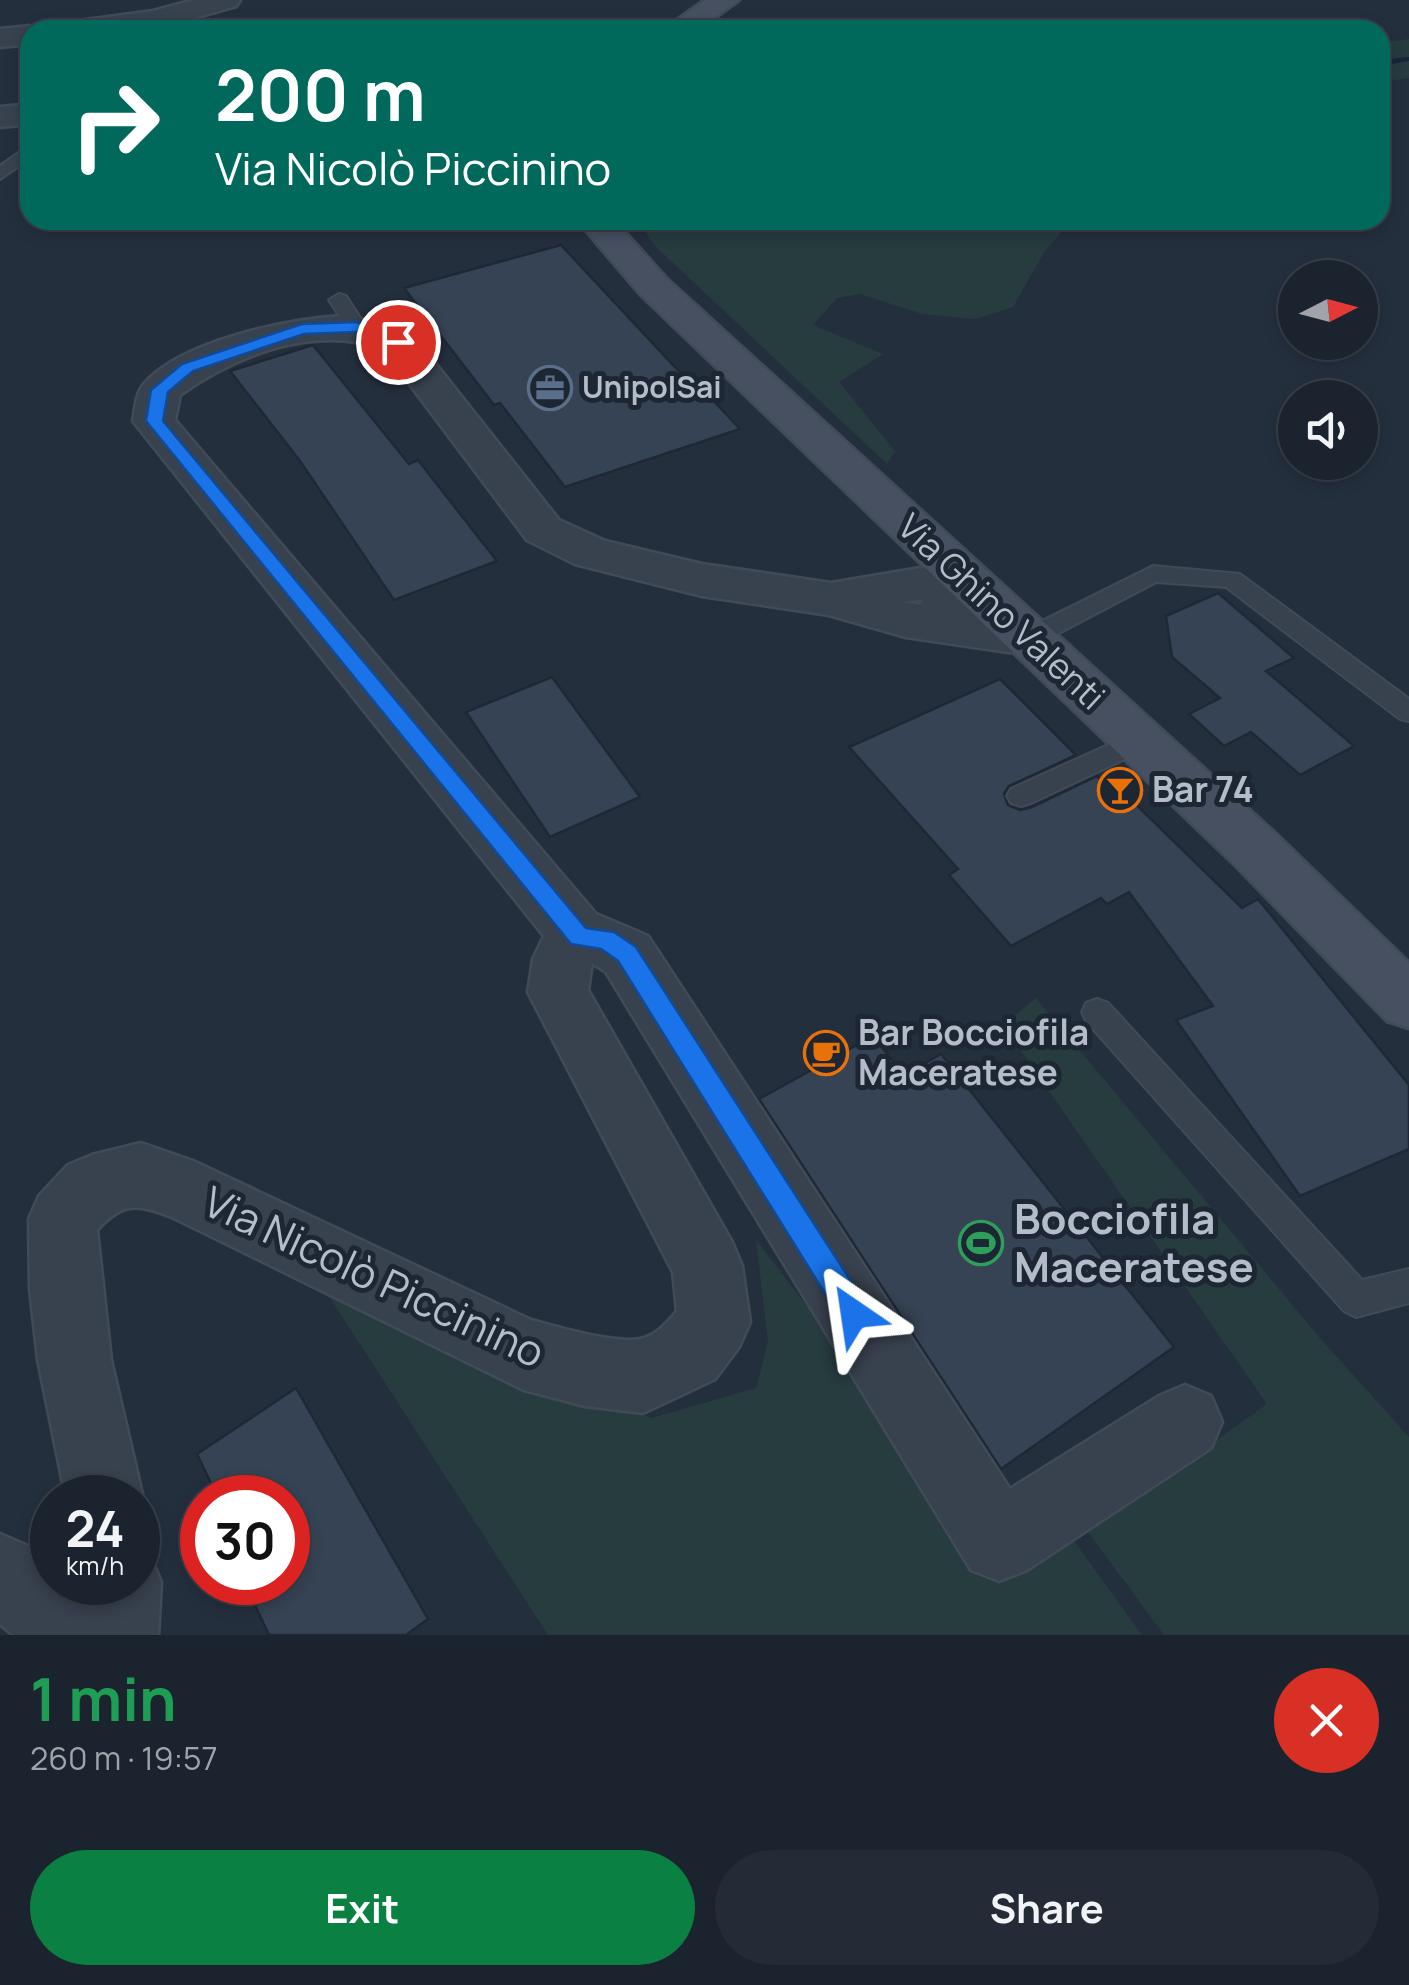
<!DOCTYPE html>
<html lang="en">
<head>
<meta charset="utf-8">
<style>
	:root { --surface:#1b232e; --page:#242b36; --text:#f1f3f6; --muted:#a0a4aa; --line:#39404a; --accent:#0b8043 }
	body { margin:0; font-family:Manrope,sans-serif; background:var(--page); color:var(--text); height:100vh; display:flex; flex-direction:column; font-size:38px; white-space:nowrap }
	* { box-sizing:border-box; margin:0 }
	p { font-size:32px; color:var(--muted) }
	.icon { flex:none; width:55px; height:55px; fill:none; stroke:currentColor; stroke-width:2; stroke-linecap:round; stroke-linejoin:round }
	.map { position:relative; height:1635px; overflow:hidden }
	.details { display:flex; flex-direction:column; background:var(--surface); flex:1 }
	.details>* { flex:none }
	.top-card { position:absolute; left:20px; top:20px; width:1370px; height:210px; border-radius:30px; box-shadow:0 5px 15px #0003,0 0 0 2px var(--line); background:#00695c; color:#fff; overflow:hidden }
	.needle { width:65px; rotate:84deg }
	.buttons { position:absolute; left:1278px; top:260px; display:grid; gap:20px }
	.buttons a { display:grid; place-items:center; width:100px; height:100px; border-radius:50%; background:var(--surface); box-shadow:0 5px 15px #0003,0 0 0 2px var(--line); font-size:50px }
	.speed { position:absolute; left:30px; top:1475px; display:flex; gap:20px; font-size:50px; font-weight:700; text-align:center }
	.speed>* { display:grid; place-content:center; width:130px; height:130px; border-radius:50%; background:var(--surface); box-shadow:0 5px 15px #0003,0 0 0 2px var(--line); line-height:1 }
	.speed small { font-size:25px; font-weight:400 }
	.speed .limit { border:15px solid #d22; background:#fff; color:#111 }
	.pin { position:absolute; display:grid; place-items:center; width:85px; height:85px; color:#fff; margin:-42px; border:5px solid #fff; border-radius:50%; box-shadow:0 2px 10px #0007 }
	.me { position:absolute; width:110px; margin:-55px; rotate:328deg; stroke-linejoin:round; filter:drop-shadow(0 0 8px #0008) }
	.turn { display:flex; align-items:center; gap:35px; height:210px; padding:0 30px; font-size:45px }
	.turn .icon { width:130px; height:130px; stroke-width:2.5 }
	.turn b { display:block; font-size:70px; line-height:85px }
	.round { display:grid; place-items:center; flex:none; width:105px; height:105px; border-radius:52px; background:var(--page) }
	.summary { display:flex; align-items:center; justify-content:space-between; height:170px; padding:0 30px }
	h1 { font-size:60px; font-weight:700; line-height:75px; color:#1e9e55 }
	.cta { display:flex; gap:20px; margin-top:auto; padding:20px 30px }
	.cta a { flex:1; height:115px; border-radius:60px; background:var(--accent); color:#fff; font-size:40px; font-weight:700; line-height:115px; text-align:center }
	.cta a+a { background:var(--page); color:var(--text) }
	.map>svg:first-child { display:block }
</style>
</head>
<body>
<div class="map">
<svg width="1409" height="1635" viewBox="0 0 1409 1635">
	<rect width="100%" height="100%" fill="#242f3e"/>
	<g fill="#263c3f">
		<path d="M1409,39V78L1380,82V43Z"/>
		<path d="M637,220H1072L1045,251L1013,307L976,319L922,314L860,294L837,298L813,325L883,354L839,382L895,451L887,464L655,246Z"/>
		<path d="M1036,998L1320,1338L1409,1437V1635H1164L1088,1532L1267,1404L1003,1025Z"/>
		<path d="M756,1240L999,1554L1066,1530L1142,1635H548L325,1290L529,1382L652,1418L756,1388L768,1342Z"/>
	</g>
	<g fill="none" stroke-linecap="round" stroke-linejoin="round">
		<path fill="#17263c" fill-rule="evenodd" d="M1409,57V61L1380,66V60Z"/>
	</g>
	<g fill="#364354" stroke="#1f2835" stroke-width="2.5">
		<path d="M561,245L688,381L693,379L740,429L565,487L500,403L494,405L404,288Z"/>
		<path d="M313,345L409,464L418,460L497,561L394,600L300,461L230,371Z"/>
		<path d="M1218,593L1294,658L1266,671L1354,746L1300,775L1251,732L1224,746L1189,714L1220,698L1172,657L1166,616Z"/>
		<path d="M552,677L640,797L550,837L466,712Z"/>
		<path d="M1000,679L1076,755L1009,786L1004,794L1008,805L1020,810L1032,807L1097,776L1108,788L1115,784L1242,908L1258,899L1409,1085V1149L1300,1196L1176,1020L1213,1006L1129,892L1107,904L1101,898L1011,946L949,875L958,869L849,747Z"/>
		<path d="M873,1036L904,1075L941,1054L1174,1347L1001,1469L759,1099Z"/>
		<path d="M296,1388L428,1619L406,1635H269L244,1582H288V1498H218L197,1454Z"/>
	</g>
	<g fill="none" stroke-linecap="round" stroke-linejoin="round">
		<defs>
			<g id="lane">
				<path d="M30,145V158L0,179V166Z"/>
				<path d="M339,294L346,296L366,327L363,331L356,333L349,331L329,300Z"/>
				<path d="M1153,566L1240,574L1409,699V721L1400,719L1226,587L1156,582L1038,644L1029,647L1017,638L1020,632Z"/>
				<path d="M1139,731L1148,734L1152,741L1148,748L1031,803L1021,806L1011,803L1007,796L1011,789Z"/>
				<path d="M1097,999L1108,1003L1362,1280L1409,1269V1303L1356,1317L1344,1311L1086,1021L1082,1012L1086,1003Z"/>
			</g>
			<g id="street">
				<path d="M194,0H240L236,6L155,29L63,30L68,24L78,21L153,11Z"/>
				<path d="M30,26L41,30H30V44L0,47V29Z"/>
				<path d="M30,104V124L0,127V107Z"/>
				<path d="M342,316L386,323L412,334L559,520L605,541L702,564L831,583L944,564L990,574L997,585L973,613L1046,626L1054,638L1046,650L1029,655L906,637L829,615L702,596L575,564L527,540L384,350C317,323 236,355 180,395L175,420L596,914L648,936L1010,1489L1159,1396L1185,1385L1211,1396L1222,1422L1211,1448L1027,1570L999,1581L971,1570L606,972L592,963L588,990L732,1242L742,1266L750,1322L739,1347L715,1379L643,1413L585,1406L524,1390L172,1217C138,1204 123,1201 97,1230L111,1360L143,1498L138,1512V1498H66L38,1360L30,1289L29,1219L39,1196L68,1165L92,1155L141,1143L193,1161L531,1320C558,1327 614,1344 640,1339C656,1336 667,1323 677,1311L673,1272L528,992L533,959L544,936L133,421C135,409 136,393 144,384C181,341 288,319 342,316ZM924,599L920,605L902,602L925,599Z"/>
				<path d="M0,1534L28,1546L52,1565V1582H76L81,1586V1582H138V1549L149,1554L161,1582L158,1635H13L0,1624Z"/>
			</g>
			<g id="secondary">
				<path d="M705,0H739L698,30H663Z"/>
				<path d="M577,220H614L666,278L1276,834L1409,963V1028L1387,1021L1236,866L640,294Z"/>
			</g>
		</defs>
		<use href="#lane" stroke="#414a57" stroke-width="4"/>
		<use href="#street" stroke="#414a57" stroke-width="5"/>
		<use href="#secondary" stroke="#414a57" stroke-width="5"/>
		<use href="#lane" fill="#38414e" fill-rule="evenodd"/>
		<use href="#street" fill="#38414e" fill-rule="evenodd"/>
		<use href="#secondary" fill="#465061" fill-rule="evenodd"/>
	</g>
	<path fill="#1a73e8" stroke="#114b97" stroke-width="2.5" d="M356,322L388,329L406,342L398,347L377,336L356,332L304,334L193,371L168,392L163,421L586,928L614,932L636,947L865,1303L869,1314L865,1324L854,1328L844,1324L618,961L601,949L571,944L146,421L151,390L182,364L302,324Z"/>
	<defs>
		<symbol id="office-ring" viewBox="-11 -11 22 22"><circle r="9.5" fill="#1d2633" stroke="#5c6f8a" stroke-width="1.5"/><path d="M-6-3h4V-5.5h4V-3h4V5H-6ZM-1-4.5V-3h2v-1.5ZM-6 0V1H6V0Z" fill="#5c6f8a"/></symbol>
		<symbol id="bar-ring" viewBox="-11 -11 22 22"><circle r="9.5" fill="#1d2633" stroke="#e8710a" stroke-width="1.5"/><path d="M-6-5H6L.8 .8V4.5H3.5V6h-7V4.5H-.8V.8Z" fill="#e8710a"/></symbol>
		<symbol id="cafe-ring" viewBox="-11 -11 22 22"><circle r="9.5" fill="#1d2633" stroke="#e8710a" stroke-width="1.5"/><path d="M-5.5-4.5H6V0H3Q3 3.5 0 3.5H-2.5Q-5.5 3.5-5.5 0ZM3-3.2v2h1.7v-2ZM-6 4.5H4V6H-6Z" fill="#e8710a"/></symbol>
		<symbol id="stadium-ring" viewBox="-11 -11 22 22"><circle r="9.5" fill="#1d2633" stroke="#2e9e5b" stroke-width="1.5"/><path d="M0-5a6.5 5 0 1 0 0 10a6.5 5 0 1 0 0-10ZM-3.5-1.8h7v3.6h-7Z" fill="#2e9e5b"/></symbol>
	</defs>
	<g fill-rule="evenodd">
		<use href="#office-ring" x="525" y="363" width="50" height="50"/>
		<use href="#bar-ring" x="1095" y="765" width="50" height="50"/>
		<use href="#cafe-ring" x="801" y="1028" width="50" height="50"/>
		<use href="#stadium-ring" x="956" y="1218" width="50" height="50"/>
	</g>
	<g text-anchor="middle" stroke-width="10" stroke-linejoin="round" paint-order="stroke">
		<g font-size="30" font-weight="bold" fill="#b4bcc9" stroke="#1d2633" text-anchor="start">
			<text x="582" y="398">UnipolSai</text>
		</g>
		<g font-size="35" fill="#b4bcc9" stroke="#1d2633">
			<text transform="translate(1001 612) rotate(43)" y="12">Via Ghino Valenti</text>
		</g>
		<g font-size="35" font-weight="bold" fill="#b4bcc9" stroke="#1d2633" text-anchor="start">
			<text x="1152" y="802">Bar 74</text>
			<text x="858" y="1045">Bar Bocciofila<tspan x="858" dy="40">Maceratese</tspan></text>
		</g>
		<g font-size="42" font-weight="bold" fill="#b4bcc9" stroke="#1d2633" text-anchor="start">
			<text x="1014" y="1234">Bocciofila<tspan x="1014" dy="48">Maceratese</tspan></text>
		</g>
		<g font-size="42" fill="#b4bcc9" stroke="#1d2633">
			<text transform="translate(374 1277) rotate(25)" y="15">Via Nicolò Piccinino</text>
		</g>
	</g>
</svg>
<div class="buttons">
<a><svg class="needle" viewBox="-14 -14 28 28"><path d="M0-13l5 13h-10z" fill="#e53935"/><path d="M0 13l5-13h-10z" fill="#a0a4aa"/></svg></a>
<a><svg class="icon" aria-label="sound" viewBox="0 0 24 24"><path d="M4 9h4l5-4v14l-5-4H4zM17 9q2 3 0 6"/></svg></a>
</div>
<div class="speed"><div>24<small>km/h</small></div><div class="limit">30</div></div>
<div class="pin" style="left:398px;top:342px;background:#d93025"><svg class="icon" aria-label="arrive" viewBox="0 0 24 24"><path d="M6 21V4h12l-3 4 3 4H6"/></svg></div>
<svg class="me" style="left:854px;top:1314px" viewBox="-20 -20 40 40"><path d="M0-17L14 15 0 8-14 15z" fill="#1a73e8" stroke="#fff" stroke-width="4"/></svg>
<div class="top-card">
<div class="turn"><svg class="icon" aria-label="right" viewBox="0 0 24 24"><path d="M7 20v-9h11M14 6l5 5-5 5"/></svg><div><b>200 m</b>Via Nicolò Piccinino</div></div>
</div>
</div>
<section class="details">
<div class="summary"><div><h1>1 min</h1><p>260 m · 19:57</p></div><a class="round" style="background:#d93025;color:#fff"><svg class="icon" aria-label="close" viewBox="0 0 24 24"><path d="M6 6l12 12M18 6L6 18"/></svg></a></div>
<div class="cta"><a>Exit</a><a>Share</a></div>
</section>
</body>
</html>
